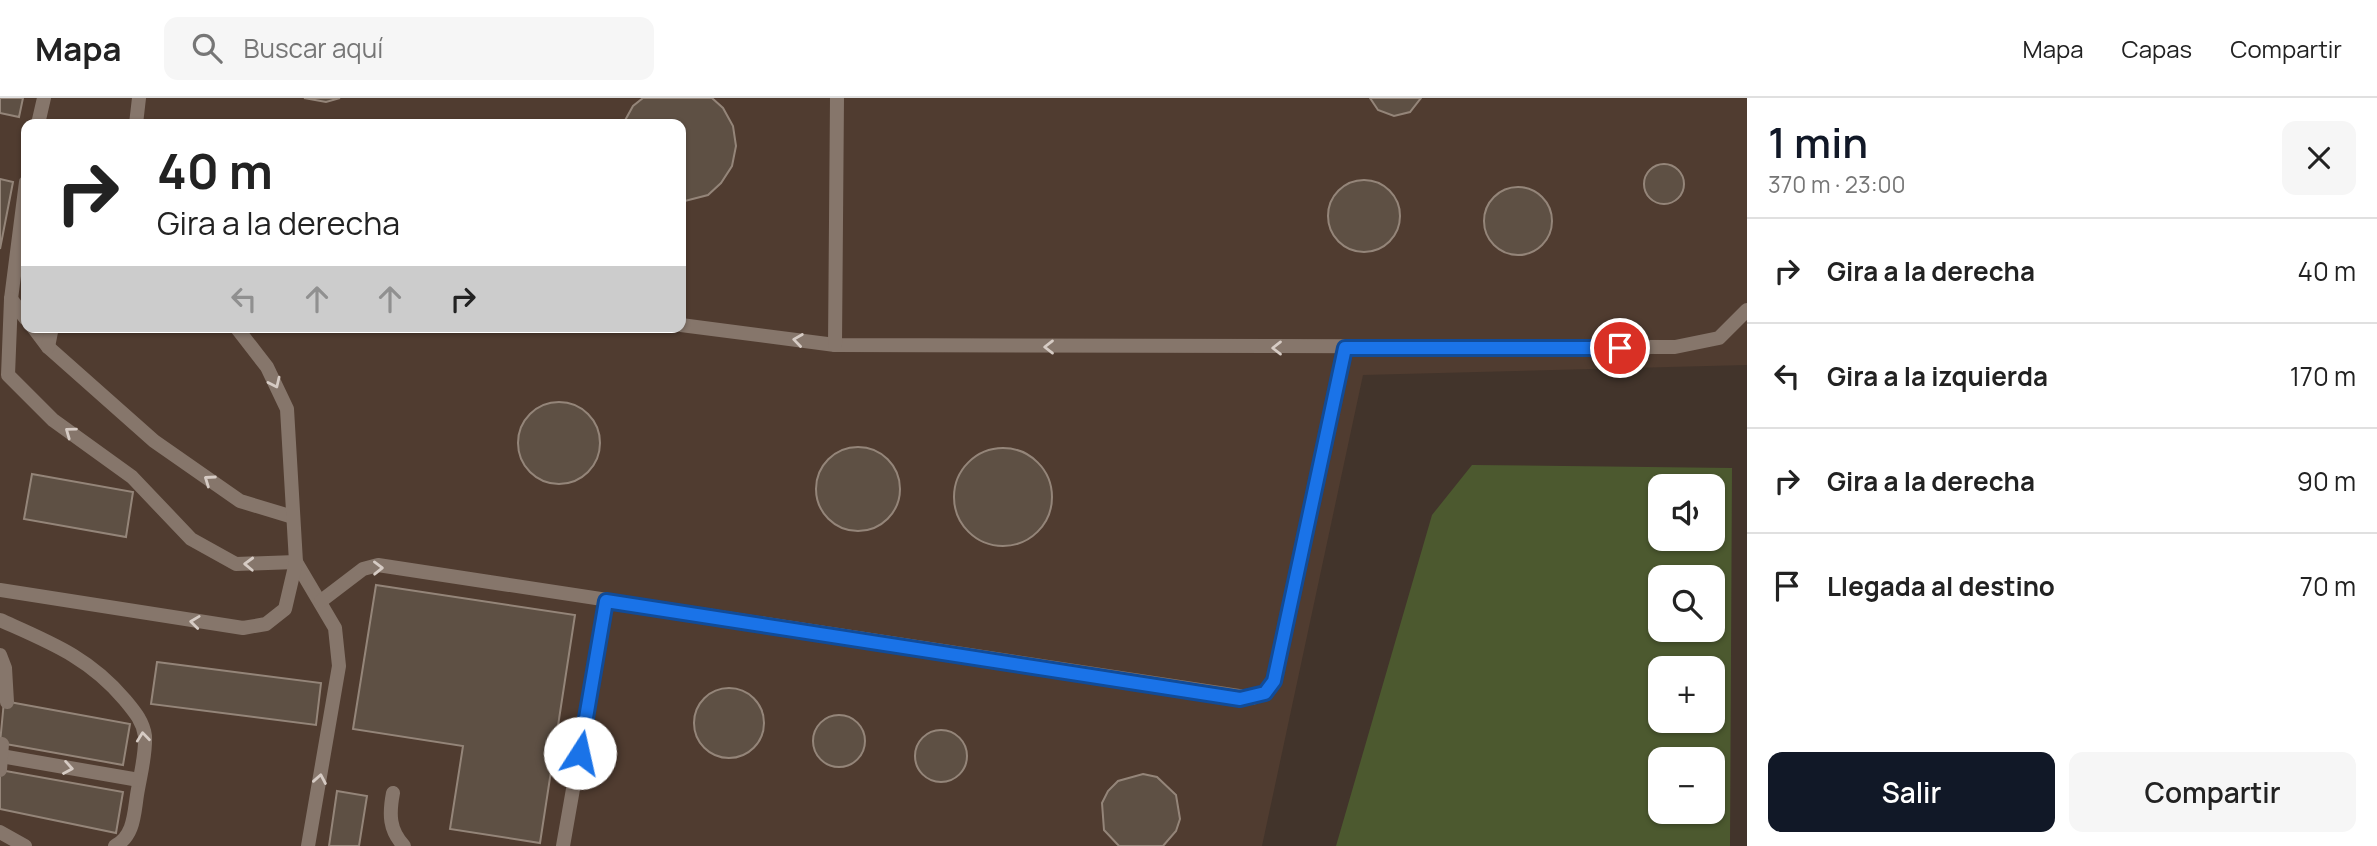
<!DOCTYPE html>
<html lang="es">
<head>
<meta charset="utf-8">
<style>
	:root { --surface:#fff; --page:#f6f6f6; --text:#222; --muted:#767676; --line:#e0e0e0; --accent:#111827 }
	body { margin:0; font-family:Manrope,sans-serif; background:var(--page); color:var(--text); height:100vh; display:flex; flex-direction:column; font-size:26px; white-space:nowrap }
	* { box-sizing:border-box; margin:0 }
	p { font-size:23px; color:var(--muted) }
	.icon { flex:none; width:38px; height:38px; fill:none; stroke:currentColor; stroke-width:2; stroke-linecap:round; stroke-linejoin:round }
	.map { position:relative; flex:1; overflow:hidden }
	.details { display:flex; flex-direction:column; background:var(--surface); width:630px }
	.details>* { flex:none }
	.guide { position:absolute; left:21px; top:21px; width:665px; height:214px; border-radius:14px; box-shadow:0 2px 5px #0004; background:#fff; color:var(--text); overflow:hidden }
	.controls { position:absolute; left:1648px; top:376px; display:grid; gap:14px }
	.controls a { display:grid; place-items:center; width:77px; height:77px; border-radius:14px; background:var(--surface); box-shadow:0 2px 5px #0004; font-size:35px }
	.pin { position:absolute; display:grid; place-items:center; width:60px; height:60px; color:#fff; margin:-30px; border:4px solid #fff; border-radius:50%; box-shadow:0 2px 7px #0007 }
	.me { position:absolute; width:77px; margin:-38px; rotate:10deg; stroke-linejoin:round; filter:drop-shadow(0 0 5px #0008) }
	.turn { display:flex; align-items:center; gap:24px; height:147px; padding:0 21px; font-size:32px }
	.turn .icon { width:91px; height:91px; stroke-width:2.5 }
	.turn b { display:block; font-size:49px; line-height:60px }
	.lanes { display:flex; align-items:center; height:66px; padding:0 21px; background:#0003; justify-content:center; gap:35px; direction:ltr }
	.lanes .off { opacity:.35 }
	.round { display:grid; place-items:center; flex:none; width:74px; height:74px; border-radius:14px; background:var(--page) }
	.summary { display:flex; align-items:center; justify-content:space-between; height:119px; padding:0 21px }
	h1 { font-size:42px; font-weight:600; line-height:52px; color:var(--accent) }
	.cta { display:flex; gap:14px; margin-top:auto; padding:14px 21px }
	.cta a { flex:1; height:80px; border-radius:14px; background:var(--accent); color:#fff; font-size:28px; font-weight:600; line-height:80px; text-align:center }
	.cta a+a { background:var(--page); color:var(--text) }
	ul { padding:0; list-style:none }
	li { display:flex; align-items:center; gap:21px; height:105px; padding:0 21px; border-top:2px solid var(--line) }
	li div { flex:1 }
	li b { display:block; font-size:26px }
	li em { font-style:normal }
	header { display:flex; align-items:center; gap:42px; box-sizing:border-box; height:98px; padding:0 35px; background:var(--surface); border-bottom:2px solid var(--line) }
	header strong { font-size:33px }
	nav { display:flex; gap:38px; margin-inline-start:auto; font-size:24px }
	.search { width:490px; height:63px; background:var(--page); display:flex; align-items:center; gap:18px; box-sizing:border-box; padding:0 24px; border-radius:14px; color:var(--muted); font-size:26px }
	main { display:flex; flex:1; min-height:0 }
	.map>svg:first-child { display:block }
</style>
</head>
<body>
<header>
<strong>Mapa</strong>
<div class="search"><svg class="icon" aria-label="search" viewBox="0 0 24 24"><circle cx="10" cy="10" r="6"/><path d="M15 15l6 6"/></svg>Buscar aquí</div>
<nav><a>Mapa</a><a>Capas</a><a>Compartir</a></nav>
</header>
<main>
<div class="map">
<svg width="1747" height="748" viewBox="0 0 1747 748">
	<rect width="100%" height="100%" fill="#42342b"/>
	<path fill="#503c30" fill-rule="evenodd" d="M0,0H1747V267L1363,277L1262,748H0ZM26,26H681V229H26Z"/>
	<path fill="#4c592f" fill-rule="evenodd" d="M1472,367L1732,370L1730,748H1336L1432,417ZM1661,388H1713V441H1661ZM1661,480H1713V532H1661ZM1661,570H1713V623H1661ZM1661,662H1713V714H1661Z"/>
	<g fill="#5e5044" stroke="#948579" stroke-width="2">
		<path d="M0,0H23L19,19L0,15Z"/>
		<path d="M304,0H340L326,4Z"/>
		<path d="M643,0H712L723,10L733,28L736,48L732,68L721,85L708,97L681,104V26H623L633,8Z"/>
		<path d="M1370,0H1421L1410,14L1394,18L1378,12Z"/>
		<circle cx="1664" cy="86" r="20"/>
		<path d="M0,81L13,84L0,151Z"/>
		<circle cx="1364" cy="118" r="36"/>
		<circle cx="1518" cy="123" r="34"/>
		<circle cx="559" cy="345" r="41"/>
		<circle cx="858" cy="391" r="42"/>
		<circle cx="1003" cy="399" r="49"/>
		<path d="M32,376L133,394L126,439L24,421Z"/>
		<path d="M376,487L575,517L540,745L450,731L463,648L353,631Z"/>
		<path d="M157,564L321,585L316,627L151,606Z"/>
		<circle cx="729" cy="625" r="35"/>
		<path d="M4,603L130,626L123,667L0,645Z"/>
		<circle cx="839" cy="643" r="26"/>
		<circle cx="941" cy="658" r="26"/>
		<path d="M0,672L123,694L116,735L0,711Z"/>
		<path d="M1143,676L1157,679L1176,697L1180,721L1176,733L1163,748H1119L1104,732L1102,705L1108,693L1118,683Z"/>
		<path d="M337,693L367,698L359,748H329Z"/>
	</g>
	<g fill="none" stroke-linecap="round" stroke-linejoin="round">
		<g stroke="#86766b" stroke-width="14">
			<path d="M38,26L44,0"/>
			<path d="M136,26L139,0"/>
			<path d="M26,84L11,201L8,277L53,322L132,379L191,441L236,466L296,464L335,530L339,568L308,748"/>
			<path d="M11,201L26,221"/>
			<path d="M681,227L835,247L1675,249L1719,240L1747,212"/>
			<path d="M33,229L48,249L154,343L240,403L293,419"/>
			<path d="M835,247L837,0"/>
			<path d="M48,249L52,229"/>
			<path d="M0,492L243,530L266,526L285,511L296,464L287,311L267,269L236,229"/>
			<path d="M321,503L363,471L378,467L1252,600L1265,595L1274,583L1345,250"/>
			<path d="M0,522C49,544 89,559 125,602C134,613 143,623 145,638C146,657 140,678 137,697C134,716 134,738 115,748"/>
			<path d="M0,557L5,570L7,604"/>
			<path d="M1,658L139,682"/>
			<path d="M0,672L2,646"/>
			<path d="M393,695C389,716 389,732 404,748"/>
			<path d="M0,734L25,748"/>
			<path d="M563,748L606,503"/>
		</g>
	</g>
	<defs><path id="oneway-chevron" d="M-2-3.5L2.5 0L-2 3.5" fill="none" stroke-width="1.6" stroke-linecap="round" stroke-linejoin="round" transform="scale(1.75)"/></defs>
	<g stroke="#d6cbc4">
		<use href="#oneway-chevron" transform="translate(798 242) rotate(-172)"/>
		<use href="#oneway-chevron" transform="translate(1049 249) rotate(-180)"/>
		<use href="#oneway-chevron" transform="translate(1277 250) rotate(-180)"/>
		<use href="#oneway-chevron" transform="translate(275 285) rotate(65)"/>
		<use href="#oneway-chevron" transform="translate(70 334) rotate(-144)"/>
		<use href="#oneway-chevron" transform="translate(209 382) rotate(-145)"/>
		<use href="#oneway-chevron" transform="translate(249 466) rotate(-178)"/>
		<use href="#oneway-chevron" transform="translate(378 470) rotate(-1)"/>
		<use href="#oneway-chevron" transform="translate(195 524) rotate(-173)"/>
		<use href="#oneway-chevron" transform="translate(143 639) rotate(-96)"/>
		<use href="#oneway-chevron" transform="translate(68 670) rotate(10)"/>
		<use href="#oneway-chevron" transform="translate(320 681) rotate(-80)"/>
	</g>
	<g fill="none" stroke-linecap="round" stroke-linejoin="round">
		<defs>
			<path id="route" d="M580,655L606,503L1240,601L1265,595L1274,583L1345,250H1620"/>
		</defs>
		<use href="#route" stroke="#114b97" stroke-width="18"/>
		<use href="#route" stroke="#1a73e8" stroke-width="12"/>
	</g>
</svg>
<div class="controls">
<a><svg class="icon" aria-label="sound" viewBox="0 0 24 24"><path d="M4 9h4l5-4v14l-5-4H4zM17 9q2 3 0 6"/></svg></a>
<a><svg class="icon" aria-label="search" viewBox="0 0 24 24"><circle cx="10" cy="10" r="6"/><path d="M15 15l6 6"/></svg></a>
<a>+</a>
<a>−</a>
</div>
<div class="pin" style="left:1620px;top:250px;background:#d93025"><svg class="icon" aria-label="arrive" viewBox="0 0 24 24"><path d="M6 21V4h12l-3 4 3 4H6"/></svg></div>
<svg class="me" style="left:580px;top:655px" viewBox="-20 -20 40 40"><circle r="19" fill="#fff"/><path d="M0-13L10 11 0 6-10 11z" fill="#1a73e8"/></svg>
<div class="guide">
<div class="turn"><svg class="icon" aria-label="right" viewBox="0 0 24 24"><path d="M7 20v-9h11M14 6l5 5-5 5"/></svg><div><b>40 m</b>Gira a la derecha</div></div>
<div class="lanes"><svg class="icon off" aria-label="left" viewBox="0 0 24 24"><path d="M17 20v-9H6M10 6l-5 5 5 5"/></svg><svg class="icon off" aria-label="ahead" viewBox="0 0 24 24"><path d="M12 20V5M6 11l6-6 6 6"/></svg><svg class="icon off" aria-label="ahead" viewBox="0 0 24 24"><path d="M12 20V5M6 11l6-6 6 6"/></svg><svg class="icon" aria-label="right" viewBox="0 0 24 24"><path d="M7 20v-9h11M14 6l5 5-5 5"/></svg></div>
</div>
</div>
<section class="details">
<div class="summary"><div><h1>1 min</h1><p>370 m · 23:00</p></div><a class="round"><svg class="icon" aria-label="close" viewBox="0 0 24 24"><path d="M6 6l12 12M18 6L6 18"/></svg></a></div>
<ul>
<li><svg class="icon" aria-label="right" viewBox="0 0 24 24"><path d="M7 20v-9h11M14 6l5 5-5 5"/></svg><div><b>Gira a la derecha</b></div><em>40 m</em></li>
<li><svg class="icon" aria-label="left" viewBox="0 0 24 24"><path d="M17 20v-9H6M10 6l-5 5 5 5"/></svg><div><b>Gira a la izquierda</b></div><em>170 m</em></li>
<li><svg class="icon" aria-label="right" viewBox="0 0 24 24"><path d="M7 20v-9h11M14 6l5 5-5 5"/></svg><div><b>Gira a la derecha</b></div><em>90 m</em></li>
<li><svg class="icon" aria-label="arrive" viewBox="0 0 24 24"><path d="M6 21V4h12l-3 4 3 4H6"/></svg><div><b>Llegada al destino</b></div><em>70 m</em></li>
</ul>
<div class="cta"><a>Salir</a><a>Compartir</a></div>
</section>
</main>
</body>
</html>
